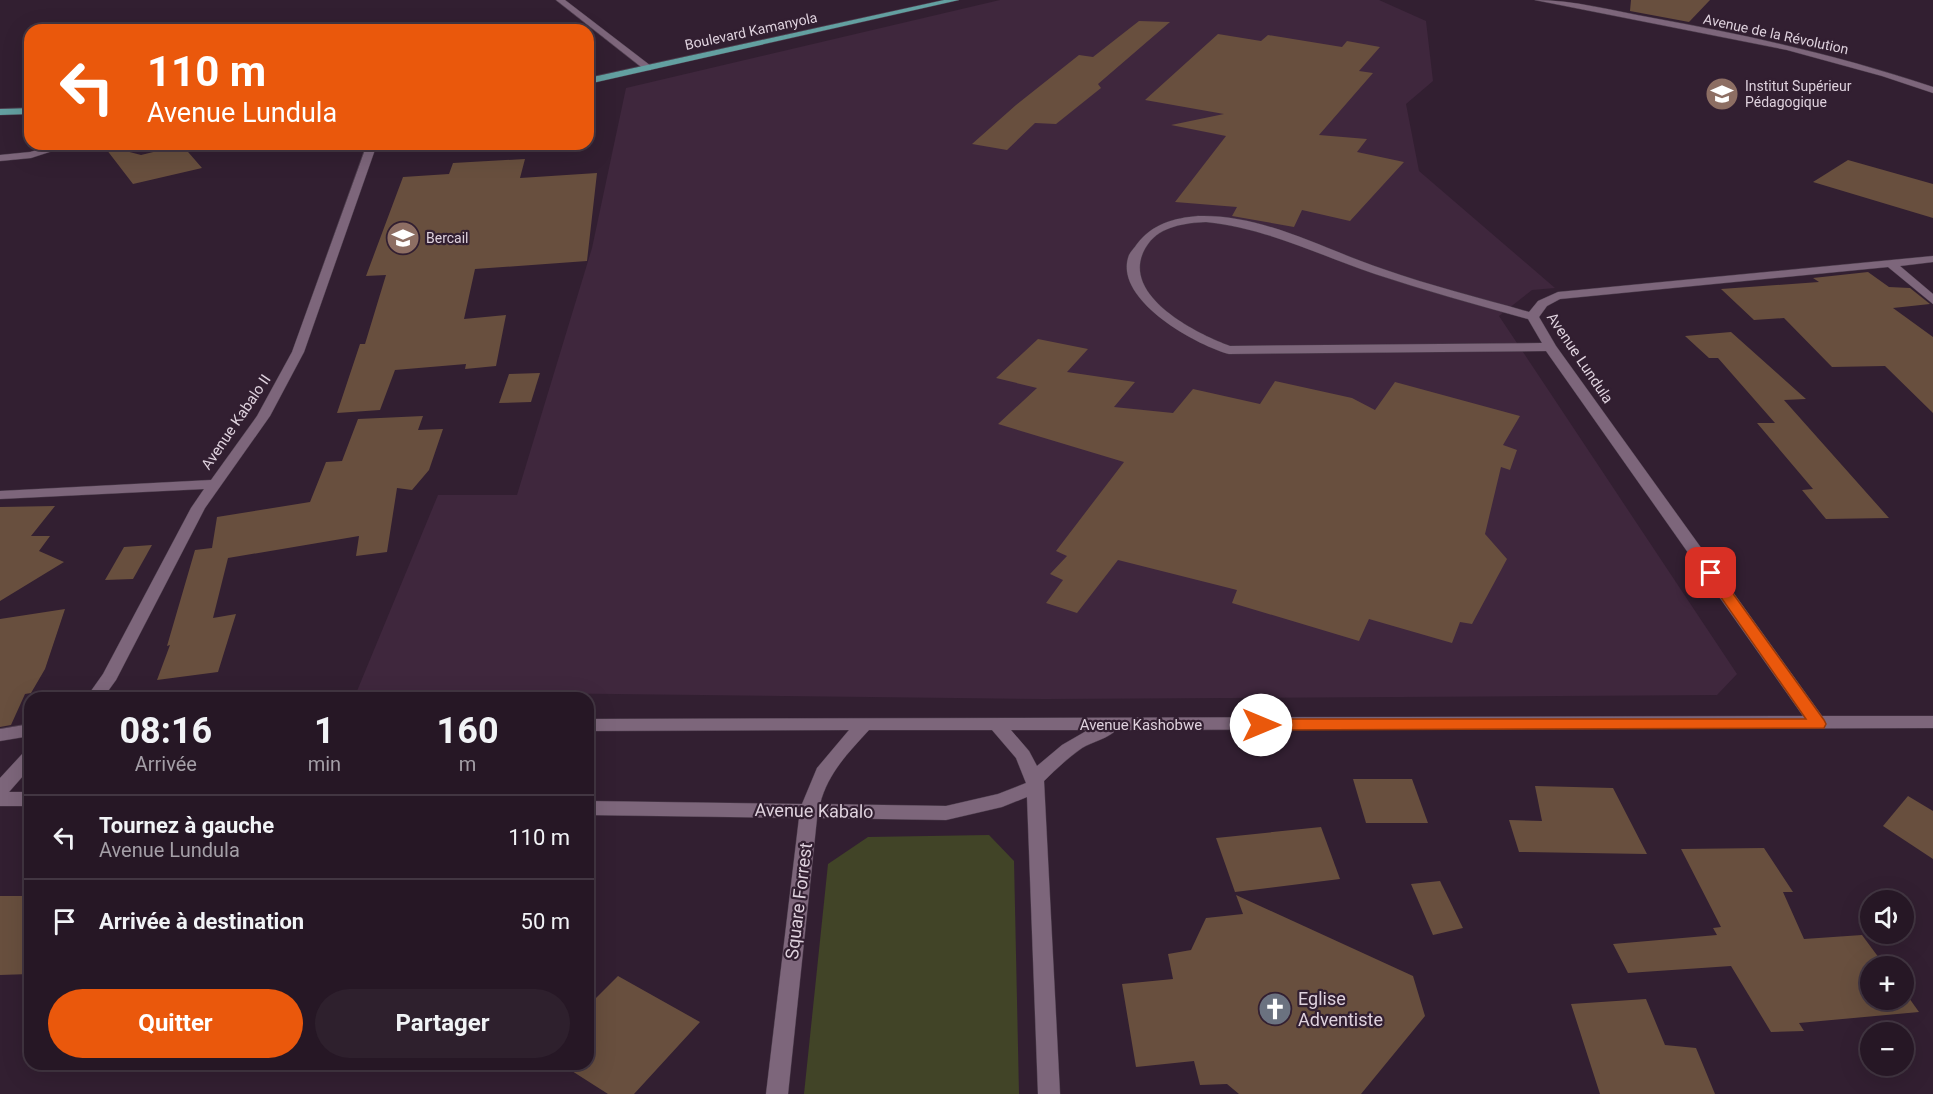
<!DOCTYPE html>
<html lang="fr">
<head>
<meta charset="utf-8">
<style>
	:root { --surface:#261725; --page:#2e202d; --text:#f1f3f6; --muted:#a49fa7; --line:#423642; --accent:#ea580c }
	body { margin:0; font-family:Roboto,sans-serif; background:var(--page); color:var(--text); height:100vh; display:flex; flex-direction:column; font-size:22px; white-space:nowrap }
	* { box-sizing:border-box; margin:0 }
	p { font-size:20px; color:var(--muted) }
	.icon { flex:none; width:33px; height:33px; fill:none; stroke:currentColor; stroke-width:2; stroke-linecap:round; stroke-linejoin:round }
	.map { position:relative; flex:1; overflow:hidden }
	.sheet { position:absolute; left:24px; top:692px; width:570px; height:378px; display:flex; flex-direction:column; background:var(--surface); border-radius:18px; box-shadow:0 6px 24px #0002,0 0 0 2px var(--line) }
	.sheet>* { flex:none }
	.hud { position:absolute; left:24px; top:24px; width:570px; height:126px; border-radius:18px; box-shadow:0 6px 24px #0002,0 0 0 2px var(--line); background:#ea580c; color:#fff; overflow:hidden }
	.fabs { position:absolute; left:1860px; top:890px; display:grid; gap:12px }
	.fabs a { display:grid; place-items:center; width:54px; height:54px; border-radius:50%; background:var(--surface); box-shadow:0 6px 24px #0002,0 0 0 2px var(--line); font-size:30px }
	.pin { position:absolute; display:grid; place-items:center; width:51px; height:51px; color:#fff; margin:-26px; border-radius:12px; box-shadow:0 3px 9px #0006 }
	.me { position:absolute; width:66px; margin:-33px; rotate:90deg; stroke-linejoin:round; filter:drop-shadow(0 0 4px #0008) }
	.turn { display:flex; align-items:center; gap:21px; height:126px; padding:0 24px; font-size:27px }
	.turn .icon { width:78px; height:78px; stroke-width:2.5 }
	.turn b { display:block; font-size:42px; line-height:51px }
	.eta { display:flex; justify-content:space-evenly; align-items:center; height:102px; text-align:center }
	.eta b { font-size:36px; font-weight:700; line-height:42px }
	.button { display:flex; gap:12px; margin-top:auto; padding:12px 24px }
	.button a { flex:1; height:69px; border-radius:36px; background:var(--accent); color:#fff; font-size:24px; font-weight:700; line-height:69px; text-align:center }
	.button a+a { background:var(--page); color:var(--text) }
	ul { padding:0; list-style:none }
	li { display:flex; align-items:center; gap:18px; height:84px; padding:0 24px; border-top:2px solid var(--line) }
	li div { flex:1 }
	li b { display:block; font-size:22px }
	li em { font-style:normal }
	.map>svg:first-child { display:block }
</style>
</head>
<body>
<div class="map">
<svg width="1933" height="1094" viewBox="0 0 1933 1094">
	<rect width="100%" height="100%" fill="#321f31"/>
	<path fill="#3f273d" d="M1000,0H1379L1426,21L1433,81L1406,104L1419,171L1555,288L1532,290L1499,316L1737,674L1717,695L1045,699L357,691L438,495H517L592,248L626,88Z"/>
	<path fill="#414427" d="M989,835L1014,861L1019,1094H804L828,864L868,837Z"/>
	<g fill="#684f3e">
		<path d="M1631,0H1710L1689,22L1630,11Z"/>
		<path d="M1139,21L1170,22L1098,84L1101,88L1056,124L1035,123L1007,150L972,144L1016,105L1079,55L1093,57Z"/>
		<path d="M1218,34L1261,41L1268,35L1342,47L1347,41L1380,47L1359,71L1373,73L1319,135L1367,139L1357,152L1404,162L1350,221L1302,210L1294,227L1232,216L1237,207L1175,202L1226,136L1171,125L1224,114L1145,100Z"/>
		<path d="M103,145L141,155L182,145L202,168L133,184Z"/>
		<path d="M525,159L520,178L597,173L587,261L475,269L464,319L506,315L496,366L465,369L466,364L395,370L380,410L337,413L360,344H365L386,275L366,276L403,177L449,174L453,163Z"/>
		<path d="M1848,160L1933,184V218L1813,182Z"/>
		<path d="M1868,272L1889,287L1910,288L1930,304L1893,308L1933,337V413L1885,366L1832,367L1784,318L1754,320L1721,289L1819,282L1813,278Z"/>
		<path d="M1731,332L1806,399L1784,400L1889,518L1826,519L1802,490L1813,489L1757,423H1775L1718,358H1709L1685,336Z"/>
		<path d="M1038,339L1088,349L1067,372L1135,382L1114,407L1173,413L1193,389L1260,404L1275,381L1352,398L1375,410L1395,382L1520,416L1503,445L1517,450L1510,470L1501,467L1485,534L1507,559L1472,624L1460,622L1452,643L1369,619L1359,641L1232,603L1237,590L1118,560L1077,613L1046,603L1063,580L1050,574L1067,556L1056,551L1124,462L998,424L1037,388L996,378Z"/>
		<path d="M540,373L531,402L499,403L509,374Z"/>
		<path d="M423,416L418,430L443,429L429,470L412,490L397,488L387,552L356,556L359,536L228,558L213,618L236,614L218,672L157,680L170,645L167,646L195,550L212,548L217,517L310,502L326,462L342,461L358,419Z"/>
		<path d="M55,506L31,536H50L39,551L64,562L0,601V507Z"/>
		<path d="M152,545L133,579L105,580L124,547Z"/>
		<path d="M65,609L45,669L31,693L25,694L11,725L0,727V619Z"/>
		<path d="M1353,779H1412L1428,823H1366Z"/>
		<path d="M1535,786L1613,788L1647,854L1519,852L1509,820L1542,821Z"/>
		<path d="M1908,796L1933,811V859L1883,826Z"/>
		<path d="M1321,827L1340,879L1235,892L1216,838Z"/>
		<path d="M1764,848L1793,892H1783L1804,939L1862,935L1885,966H1870V999H1904V991L1919,1012L1799,1023L1804,1031L1771,1032L1731,966L1628,973L1613,944L1717,935L1713,928L1721,927L1681,849Z"/>
		<path d="M1440,881L1463,928L1433,935L1411,884Z"/>
		<path d="M1236,895L1413,976L1425,1016L1361,1094H1239L1227,1084L1200,1085L1194,1061L1136,1067L1122,984L1173,979L1168,954L1191,950L1206,918L1243,914Z"/>
		<path d="M0,896H30V974L0,975Z"/>
		<path d="M618,976L700,1022L634,1094H608L561,1064H588V1006Z"/>
		<path d="M1646,999L1665,1045L1696,1048L1715,1094H1600L1571,1004Z"/>
	</g>
	<g fill="none" stroke-linecap="round" stroke-linejoin="round">
		<defs>
			<g id="minor">
				<path d="M556,0H565L651,66V70H645Z"/>
				<path d="M1535,0C1574,0 1614,11 1653,18C1748,35 1841,56 1933,87V93L1882,76L1787,50Z"/>
				<path d="M58,144H74L31,158L0,161V155L30,152Z"/>
				<path d="M367,144H377L304,352L270,416L205,508L116,680L103,698H86L103,674L191,508L204,489L0,499V491L211,480L257,416L292,352Z"/>
				<path d="M1198,216C1263,214 1323,249 1383,269C1431,286 1481,298 1529,312L1538,301L1558,292L1933,256V262L1900,266L1933,294V304L1888,267L1560,299L1547,306L1539,317L1556,346L1822,716H1933V728L1116,730C1109,738 1092,742 1082,748C1068,758 1056,769 1044,781L1060,1094H1038L1027,797L1002,807L946,820L817,818L788,1094H766L799,818L588,815V801L802,804L817,768L849,730L588,731V719L1803,716L1546,351L1229,354C1196,345 1112,299 1129,255C1131,251 1135,247 1137,244C1152,224 1174,218 1198,216ZM1206,222C1266,228 1319,255 1375,274C1426,291 1477,305 1528,319L1542,343L1230,346C1194,333 1114,292 1148,244C1161,226 1185,223 1206,222ZM869,730H992L1016,758L1026,783L998,794L946,806L820,804C828,773 848,753 869,730ZM1011,730H1088L1062,745L1037,766L1029,751Z"/>
				<path d="M30,724V736L0,741V729Z"/>
				<path d="M30,750V768L9,792H30V806H0V778L24,752Z"/>
			</g>
			<g id="major">
				<path d="M944,0H959L588,84V78Z"/>
				<path d="M30,108V114L0,115V109Z"/>
			</g>
		</defs>
		<use href="#minor" stroke="#4c3d4c" stroke-width="1"/>
		<use href="#major" stroke="#4c3d4c" stroke-width="1"/>
		<use href="#minor" fill="#7d667b" fill-rule="evenodd"/>
		<use href="#major" fill="#63a0a1" fill-rule="evenodd"/>
	</g>
	<path fill="#ea580c" stroke="#983908" stroke-width="1.5" d="M1711,569L1716,570L1824,720L1826,724L1824,728L1261,730L1253,725L1261,719H1806L1704,573Z"/>
	<defs>
		<symbol id="university-disc" viewBox="-11 -11 22 22"><circle r="9.5" fill="#8d6e63" stroke="#321f31"/><path d="M0-5L7-2L0 1L-7-2ZM-4 1L0 2.5L4 1V4Q0 6-4 4Z" fill="#fff"/></symbol>
		<symbol id="school-disc" viewBox="-11 -11 22 22"><circle r="9.5" fill="#8d6e63" stroke="#321f31"/><path d="M0-5L7-2L0 1L-7-2ZM-4 1L0 2.5L4 1V4Q0 6-4 4Z" fill="#fff"/></symbol>
		<symbol id="church-disc" viewBox="-11 -11 22 22"><circle r="9.5" fill="#6b7280" stroke="#321f31"/><path d="M-1.2-6h2.4v3.5h3.3v2.4h-3.3V6h-2.4V-.1h-3.3v-2.4h3.3Z" fill="#fff"/></symbol>
	</defs>
	<g fill-rule="evenodd">
		<use href="#university-disc" x="1703" y="75" width="38" height="38"/>
		<use href="#school-disc" x="384" y="219" width="38" height="38"/>
		<use href="#church-disc" x="1256" y="990" width="38" height="38"/>
	</g>
	<g text-anchor="middle" stroke-width="4.5" stroke-linejoin="round" paint-order="stroke">
		<g font-size="14" fill="#dfd2de" stroke="#321f31">
			<text transform="translate(751 31) rotate(-12)" y="5">Boulevard Kamanyola</text>
			<text transform="translate(1776 34) rotate(12)" y="5">Avenue de la Révolution</text>
		</g>
		<g font-size="14" fill="#dfd2de" stroke="#321f31" text-anchor="start">
			<text x="1745" y="91">Institut Supérieur<tspan x="1745" dy="16">Pédagogique</tspan></text>
			<text x="426" y="243">Bercail</text>
		</g>
		<g font-size="15" fill="#dfd2de" stroke="#321f31">
			<text transform="translate(1580 358) rotate(56)" y="5">Avenue Lundula</text>
			<text transform="translate(236 422) rotate(-56)" y="5">Avenue Kabalo II</text>
			<text x="1141" y="730">Avenue Kashobwe</text>
		</g>
		<g font-size="18" fill="#dfd2de" stroke="#321f31">
			<text transform="translate(814 811) rotate(1)" y="6">Avenue Kabalo</text>
			<text transform="translate(799 901) rotate(-83)" y="6">Square Forrest</text>
		</g>
		<g font-size="18" fill="#dfd2de" stroke="#321f31" text-anchor="start">
			<text x="1298" y="1005">Eglise<tspan x="1298" dy="21">Adventiste</tspan></text>
		</g>
	</g>
</svg>
<div class="fabs">
<a><svg class="icon" aria-label="sound" viewBox="0 0 24 24"><path d="M4 9h4l5-4v14l-5-4H4zM17 9q2 3 0 6"/></svg></a>
<a>+</a>
<a>−</a>
</div>
<div class="pin" style="left:1711px;top:573px;background:#d93025"><svg class="icon" aria-label="arrive" viewBox="0 0 24 24"><path d="M6 21V4h12l-3 4 3 4H6"/></svg></div>
<svg class="me" style="left:1261px;top:725px" viewBox="-20 -20 40 40"><circle r="19" fill="#fff"/><path d="M0-13L10 11 0 6-10 11z" fill="#ea580c"/></svg>
<div class="hud">
<div class="turn"><svg class="icon" aria-label="left" viewBox="0 0 24 24"><path d="M17 20v-9H6M10 6l-5 5 5 5"/></svg><div><b>110 m</b>Avenue Lundula</div></div>
</div>
<section class="sheet">
<div class="eta">
<div><b>08:16</b><p>Arrivée</p></div>
<div><b>1</b><p>min</p></div>
<div><b>160</b><p>m</p></div>
</div>
<ul>
<li><svg class="icon" aria-label="left" viewBox="0 0 24 24"><path d="M17 20v-9H6M10 6l-5 5 5 5"/></svg><div><b>Tournez à gauche</b><p>Avenue Lundula</p></div><em>110 m</em></li>
<li><svg class="icon" aria-label="arrive" viewBox="0 0 24 24"><path d="M6 21V4h12l-3 4 3 4H6"/></svg><div><b>Arrivée à destination</b></div><em>50 m</em></li>
</ul>
<div class="button"><a>Quitter</a><a>Partager</a></div>
</section>
</div>
</body>
</html>
